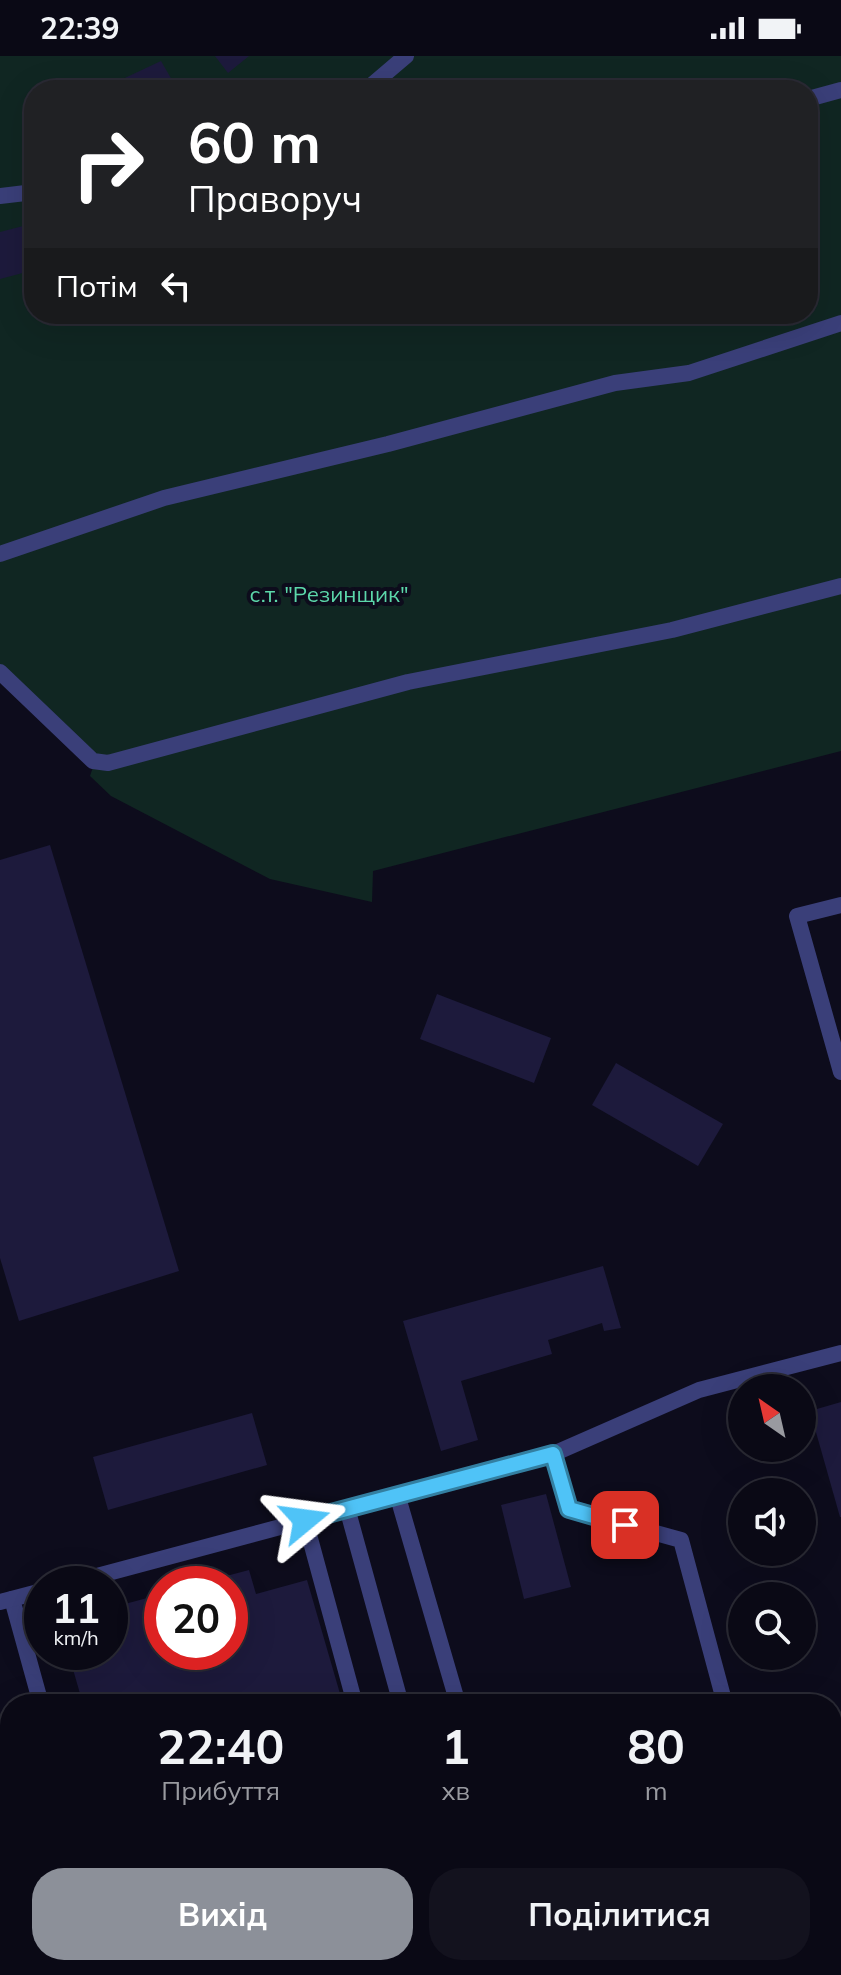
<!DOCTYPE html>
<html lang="uk">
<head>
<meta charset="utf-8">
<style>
	:root { --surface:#0a0915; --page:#13121e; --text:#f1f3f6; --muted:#999aa0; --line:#2a2a34; --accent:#8c9099 }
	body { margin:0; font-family:Mulish,sans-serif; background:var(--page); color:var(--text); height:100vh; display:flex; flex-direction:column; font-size:30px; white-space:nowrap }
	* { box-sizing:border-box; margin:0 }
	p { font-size:26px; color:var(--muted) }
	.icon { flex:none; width:44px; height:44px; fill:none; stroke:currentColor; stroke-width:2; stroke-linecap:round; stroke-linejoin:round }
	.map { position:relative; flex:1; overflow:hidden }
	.drawer { position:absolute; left:0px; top:1638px; width:842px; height:282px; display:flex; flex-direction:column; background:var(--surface); border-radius:32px 32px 0 0; box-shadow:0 8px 32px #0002,0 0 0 2px var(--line) }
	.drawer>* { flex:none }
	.guide { position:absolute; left:24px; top:24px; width:794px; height:244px; border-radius:32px; box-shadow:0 8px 32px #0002,0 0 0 2px var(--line); background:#202124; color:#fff; overflow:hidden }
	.needle { width:52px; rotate:326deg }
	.fabs { position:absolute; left:728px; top:1318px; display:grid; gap:16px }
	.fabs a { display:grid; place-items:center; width:88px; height:88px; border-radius:50%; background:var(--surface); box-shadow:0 8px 32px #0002,0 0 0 2px var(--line); font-size:40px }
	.speed { position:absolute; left:24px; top:1510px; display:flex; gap:16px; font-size:40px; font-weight:700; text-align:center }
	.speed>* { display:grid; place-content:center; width:104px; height:104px; border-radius:50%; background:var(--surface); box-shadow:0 8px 32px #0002,0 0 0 2px var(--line); line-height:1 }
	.speed small { font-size:20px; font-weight:400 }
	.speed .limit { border:12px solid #d22; background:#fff; color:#111 }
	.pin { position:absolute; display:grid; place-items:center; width:68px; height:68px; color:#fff; margin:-34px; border-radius:16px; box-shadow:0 4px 12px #0006 }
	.me { position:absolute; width:88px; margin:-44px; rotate:74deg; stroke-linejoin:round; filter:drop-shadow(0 0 6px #0008) }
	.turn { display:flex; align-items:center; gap:28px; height:168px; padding:0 32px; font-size:36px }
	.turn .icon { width:104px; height:104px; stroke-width:2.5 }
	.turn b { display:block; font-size:56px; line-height:68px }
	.then { display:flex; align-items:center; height:76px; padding:0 32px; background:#0003; gap:16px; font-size:30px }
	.eta { display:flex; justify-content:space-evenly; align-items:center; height:136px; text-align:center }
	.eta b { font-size:48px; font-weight:700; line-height:56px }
	.button { display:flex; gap:16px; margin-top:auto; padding:16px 32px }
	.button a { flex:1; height:92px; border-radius:32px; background:var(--accent); color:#fff; font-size:32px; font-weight:700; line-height:92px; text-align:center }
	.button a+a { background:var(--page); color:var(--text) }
	.status { display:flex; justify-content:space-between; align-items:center; height:56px; padding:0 40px; background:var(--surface); direction:ltr }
	.status svg { height:22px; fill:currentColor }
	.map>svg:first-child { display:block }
</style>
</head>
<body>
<div class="status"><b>22:39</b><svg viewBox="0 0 49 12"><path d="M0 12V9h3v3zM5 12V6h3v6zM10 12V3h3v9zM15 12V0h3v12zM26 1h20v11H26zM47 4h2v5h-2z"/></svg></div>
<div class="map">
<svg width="841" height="1919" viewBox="0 0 841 1919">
	<rect width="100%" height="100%" fill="#0d0c1c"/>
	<g fill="#102622">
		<path d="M0,0H402L362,34H34V258H808V48L841,38V695L373,815L372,846L270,823L111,740L90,720L97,699L0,609Z"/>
		<path d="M409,0H841V31L808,41V34H368Z"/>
	</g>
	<g fill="#1d1a3c">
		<path d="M215,0H249L228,17Z"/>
		<path d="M161,5L176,31L115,34L112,28Z"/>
		<path d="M27,169L34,194V214L0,223V176Z"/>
		<path d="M50,789L179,1215L19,1265L0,1202V804Z"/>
		<path d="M437,938L551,982L534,1027L420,983Z"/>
		<path d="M616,1007L723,1068L698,1110L592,1049Z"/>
		<path d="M603,1210L621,1272L604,1275L602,1267L548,1284L552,1298L461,1325L478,1384L441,1395L403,1265Z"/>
		<path d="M841,1346V1461H840L810,1355Z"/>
		<path d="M252,1357L267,1409L108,1454L93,1401Z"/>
		<path d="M546,1438L571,1531L524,1543L501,1449Z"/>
		<path d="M249,1514L256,1538L307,1524L343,1648H83L68,1596H110V1552L162,1538V1596H230V1528L200,1527Z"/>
		<path d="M5,1862L10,1880V1910H19L21,1919H0V1864Z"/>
		<path d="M159,1910H294V1911L282,1914L283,1919H161Z"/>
		<path d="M604,1910H719L722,1919H607Z"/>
	</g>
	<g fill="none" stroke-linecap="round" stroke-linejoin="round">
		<g stroke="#3a3f79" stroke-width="16">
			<path d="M366,34L406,0"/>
			<path d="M808,43L841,34"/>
			<path d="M0,140L34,136"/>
			<path d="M0,498L164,442L388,388L615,327L689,317L841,267"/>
			<path d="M0,616L93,705L108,707L408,626L672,574L841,530"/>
			<path d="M841,849L797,860L841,1016"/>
			<path d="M553,1398L569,1453L681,1484L725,1648"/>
			<path d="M397,1438L458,1648"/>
			<path d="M347,1452L401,1648"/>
			<path d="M305,1464L355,1648"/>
			<path d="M67,1528L553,1398L699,1334L841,1297"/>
			<path d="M12,1543L41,1648"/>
			<path d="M0,1546L42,1535"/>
			<path d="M116,1910L118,1919"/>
			<path d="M473,1910L476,1919"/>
			<path d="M533,1910L536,1919"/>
			<path d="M797,1910L799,1919"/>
			<path d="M416,1919L428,1916L427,1910"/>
		</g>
	</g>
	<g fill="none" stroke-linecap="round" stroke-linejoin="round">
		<defs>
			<path id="route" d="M305,1464L553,1398L569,1453L625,1469"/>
		</defs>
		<use href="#route" stroke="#337fa1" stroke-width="20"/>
		<use href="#route" stroke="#4fc3f7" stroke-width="14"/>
	</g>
	<g text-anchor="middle" stroke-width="8" stroke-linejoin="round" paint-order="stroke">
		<g font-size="22" fill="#5cd7aa" stroke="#0d0c1c">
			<text x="329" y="546">с.т. "Резинщик"</text>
		</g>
	</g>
</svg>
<div class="fabs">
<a><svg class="needle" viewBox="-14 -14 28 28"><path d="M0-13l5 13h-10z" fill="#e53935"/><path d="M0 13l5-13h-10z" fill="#999aa0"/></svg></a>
<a><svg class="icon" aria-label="sound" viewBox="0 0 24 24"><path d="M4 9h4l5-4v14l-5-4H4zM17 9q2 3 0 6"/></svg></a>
<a><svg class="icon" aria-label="search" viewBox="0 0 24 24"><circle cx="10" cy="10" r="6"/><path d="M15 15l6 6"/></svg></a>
</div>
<div class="speed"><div>11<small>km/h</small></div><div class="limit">20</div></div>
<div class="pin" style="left:625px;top:1469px;background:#d93025"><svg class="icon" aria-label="arrive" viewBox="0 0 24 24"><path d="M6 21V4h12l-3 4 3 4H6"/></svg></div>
<svg class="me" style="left:305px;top:1464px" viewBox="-20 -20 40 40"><path d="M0-17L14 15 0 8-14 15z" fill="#4fc3f7" stroke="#fff" stroke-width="4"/></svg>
<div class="guide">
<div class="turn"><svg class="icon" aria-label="right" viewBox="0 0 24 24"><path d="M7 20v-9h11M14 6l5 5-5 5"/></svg><div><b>60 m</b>Праворуч</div></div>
<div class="then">Потім<svg class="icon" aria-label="left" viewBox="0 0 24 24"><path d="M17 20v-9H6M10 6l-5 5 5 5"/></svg></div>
</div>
<section class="drawer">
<div class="eta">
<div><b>22:40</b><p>Прибуття</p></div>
<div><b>1</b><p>хв</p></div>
<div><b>80</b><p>m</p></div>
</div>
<div class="button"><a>Вихід</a><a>Поділитися</a></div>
</section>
</div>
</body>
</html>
